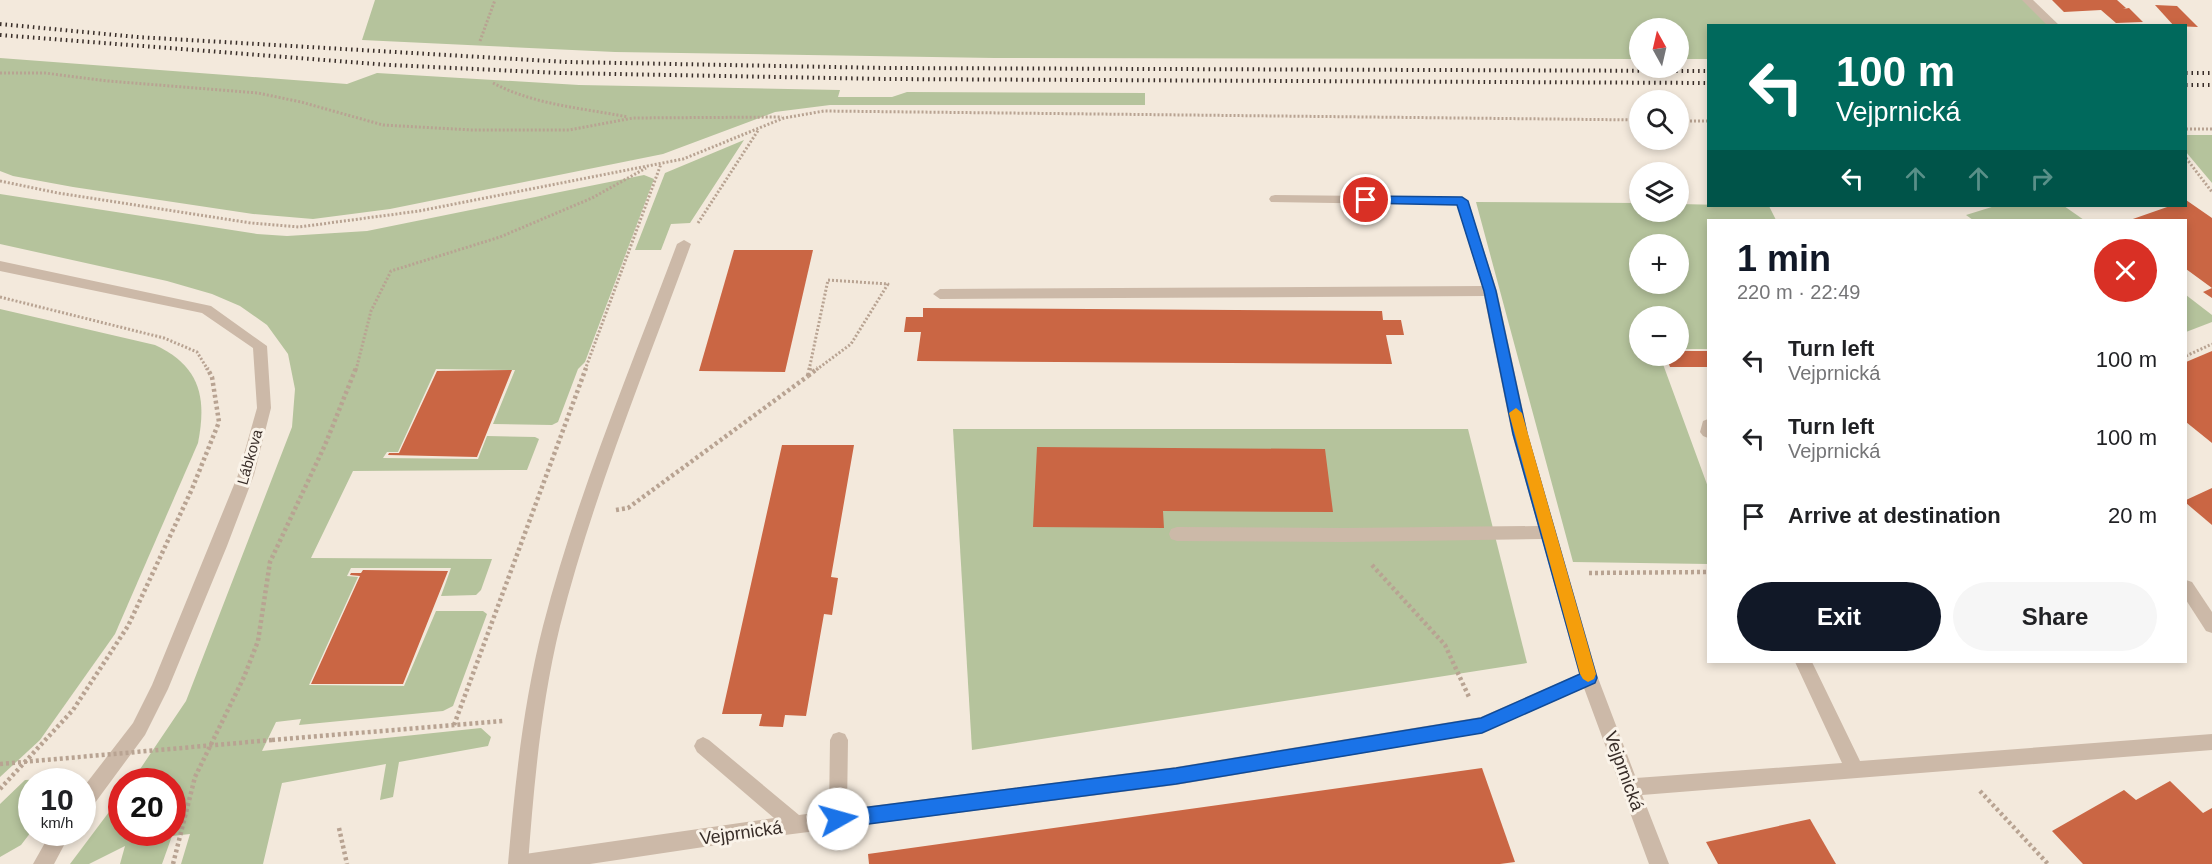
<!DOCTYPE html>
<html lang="en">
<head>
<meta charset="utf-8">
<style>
	:root { --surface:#fff; --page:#f6f6f6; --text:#202124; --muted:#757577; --accent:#111827 }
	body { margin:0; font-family:Arial,sans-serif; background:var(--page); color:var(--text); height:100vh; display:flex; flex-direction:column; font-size:22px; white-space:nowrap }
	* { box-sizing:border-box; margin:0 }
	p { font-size:20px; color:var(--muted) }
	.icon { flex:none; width:33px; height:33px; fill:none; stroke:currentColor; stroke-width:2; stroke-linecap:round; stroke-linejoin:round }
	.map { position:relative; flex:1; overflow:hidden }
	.drawer { position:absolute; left:1707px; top:219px; width:480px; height:444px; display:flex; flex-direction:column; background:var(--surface); border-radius:0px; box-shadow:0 3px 9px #0003 }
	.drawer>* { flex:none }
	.top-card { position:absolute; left:1707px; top:24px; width:480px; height:183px; border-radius:0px; box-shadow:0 3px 9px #0003; background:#00695c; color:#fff; overflow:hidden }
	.needle { width:39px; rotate:352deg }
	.controls { position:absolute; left:1629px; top:18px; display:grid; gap:12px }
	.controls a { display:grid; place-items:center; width:60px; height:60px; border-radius:50%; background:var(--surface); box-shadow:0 3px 9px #0003; font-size:30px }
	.speed { position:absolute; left:18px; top:768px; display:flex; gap:12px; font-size:30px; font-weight:700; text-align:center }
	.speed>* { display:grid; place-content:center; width:78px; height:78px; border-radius:50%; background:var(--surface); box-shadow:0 3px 9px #0003; line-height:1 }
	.speed small { font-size:15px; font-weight:400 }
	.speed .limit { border:9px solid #d22; background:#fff; color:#111 }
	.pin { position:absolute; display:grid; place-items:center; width:51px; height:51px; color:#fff; margin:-26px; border:3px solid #fff; border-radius:50%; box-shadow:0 2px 6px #0007 }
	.me { position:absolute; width:66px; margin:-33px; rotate:83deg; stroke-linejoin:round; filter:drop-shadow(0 0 4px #0008) }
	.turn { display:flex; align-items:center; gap:21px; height:126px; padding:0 30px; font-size:27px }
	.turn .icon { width:78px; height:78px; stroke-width:2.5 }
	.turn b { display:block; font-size:42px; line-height:51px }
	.lanes { display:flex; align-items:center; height:57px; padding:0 30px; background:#0003; justify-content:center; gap:30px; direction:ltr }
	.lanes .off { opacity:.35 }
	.round { display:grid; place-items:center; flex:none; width:63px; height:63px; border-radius:32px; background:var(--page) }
	.headline { display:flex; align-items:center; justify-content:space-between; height:102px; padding:0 30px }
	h1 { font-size:36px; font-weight:700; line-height:45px; color:var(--accent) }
	.action { display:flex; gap:12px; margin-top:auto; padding:12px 30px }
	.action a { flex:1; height:69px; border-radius:36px; background:var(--accent); color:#fff; font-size:24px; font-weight:700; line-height:69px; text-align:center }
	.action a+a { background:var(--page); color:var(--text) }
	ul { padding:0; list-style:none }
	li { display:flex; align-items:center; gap:18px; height:78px; padding:0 30px }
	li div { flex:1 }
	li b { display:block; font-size:22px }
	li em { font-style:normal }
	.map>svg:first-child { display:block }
</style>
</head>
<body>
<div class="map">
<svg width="2212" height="864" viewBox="0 0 2212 864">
	<rect width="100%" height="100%" fill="#f3e9dc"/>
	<g fill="#b5c39c" fill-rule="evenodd">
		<path d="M375,0H2027L2055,25L1708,26V59H1679L1678,28H1640L1639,59L994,58L615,52L362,40Z"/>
		<path d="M0,58L347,84L377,73L579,85L840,90L838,97H892L907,92L1145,93V105H830L775,112L663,154L390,209L313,219L253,214L73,187L13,176L0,171Z"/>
		<path d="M2186,135H2212V183L2186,152Z"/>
		<path d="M744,140L690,223L671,224L661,250H635L665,173Z"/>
		<path d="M644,175L654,179L585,362L578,369L558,422L552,425L493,424L515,370L436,369L398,452H387L383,458L478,459L487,436L535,437L539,439L527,470L353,471L311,558L492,559L481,590L476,595L441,596L451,568H351L347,576L358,577L309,685L404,686L436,611H483L487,614L453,706L443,711L299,725L301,719L276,722L262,751L481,728L491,737L488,746L399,762L393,797L380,800L386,764L282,783L263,864H181L190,834L172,836L162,864H120L125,846L89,864H70L121,796L122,832H172V782L132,781L186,701L292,427L295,389L288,354L267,325L240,306L212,294L167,281L0,244V194L257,234L287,236L367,231Z"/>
		<path d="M1476,202L1639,203L1640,212H1678L1679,204L1769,206L1776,220H1708V349H1679L1678,316H1640V356H1660L1708,487V564L1573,562ZM1640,244H1678V284H1640Z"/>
		<path d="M1995,206H2064L2084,220H1973L1966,215Z"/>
		<path d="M2186,295L2212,315V322L2186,332Z"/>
		<path d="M0,309L155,345C200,366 207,397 198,443L115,634L40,740L0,777Z"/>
		<path d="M953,429H1468L1527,663L972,750Z"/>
		<path d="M80,777L76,781L32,782L31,832L21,845L0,857V804L25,780Z"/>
	</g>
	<g fill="#ca6644">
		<path d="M2052,0H2117L2126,8L2123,9L2129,8L2143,22L2116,23L2101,10L2064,12Z"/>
		<path d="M2155,5L2177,6L2198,27L2174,26Z"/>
		<path d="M2186,200L2212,218V298L2203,292L2212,288L2186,269V220H2130L2170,206H2186Z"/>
		<path d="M734,250H813L785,372L699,371Z"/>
		<path d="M923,308L1382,311L1383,320H1401L1404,335H1386L1392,364L917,361L921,332H904L906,317H923Z"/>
		<path d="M1678,351H1708V367H1670L1666,356H1678Z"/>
		<path d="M2212,351V443L2186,422V362Z"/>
		<path d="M512,370L477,457L388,455L389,453H399L437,371Z"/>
		<path d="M782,445H854L831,577L838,578L832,615L824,614L806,716L785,715L783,727L759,726L762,714H722Z"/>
		<path d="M1037,447L1325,449L1333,512L1163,511L1164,528L1033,527Z"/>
		<path d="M2212,488V525L2186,503V500Z"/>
		<path d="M363,570L448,571L403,684H311L360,576L350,575L351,573H361Z"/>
		<path d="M1482,768L1515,862L1500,864H869L868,854Z"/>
		<path d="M2170,781L2203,813L2212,808V864H2083L2052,831L2124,790L2136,800Z"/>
		<path d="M1810,819L1836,864H1718L1706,842Z"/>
	</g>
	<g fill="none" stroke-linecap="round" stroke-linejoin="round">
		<g stroke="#b8a392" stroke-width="3" stroke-dasharray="2 2" stroke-linecap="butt">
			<path d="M480,41L495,0"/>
			<path d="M0,73H45L108,81L258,93L301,102L383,125L472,130H569L633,118L782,117"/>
			<path d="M493,83C535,105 582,108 628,117"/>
			<path d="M1678,121H1708"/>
			<path d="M2186,129H2212"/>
			<path d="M2186,158L2212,192"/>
			<path d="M0,181L58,193L251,223L299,227L419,211L683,159L784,118L824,111L1640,120"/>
			<path d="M698,223L759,129"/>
			<path d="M0,297L164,338L197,352L208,370"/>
			<path d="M2186,356L2212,344"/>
			<path d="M356,370L371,311L391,271L500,237L592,198L646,168"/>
			<path d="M585,370L661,164"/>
			<path d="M809,370L828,280L888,284L851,344L816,370"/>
		</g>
		<g stroke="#b8a392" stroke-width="4.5" stroke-dasharray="3 3" stroke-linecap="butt">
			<path d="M808,376L810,368"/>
			<path d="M808,376L818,368"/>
			<path d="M616,510L628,508L808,376"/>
			<path d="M1372,565L1445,645L1469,697"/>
			<path d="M1589,573L1708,572"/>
			<path d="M454,725L586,368"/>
			<path d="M272,740L503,721"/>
			<path d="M0,789L73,710L128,626L192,489L219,422L212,377L207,368"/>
			<path d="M1980,791L2048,864"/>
			<path d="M339,828L347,864"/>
			<path d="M173,864L195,777L244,677L258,641L270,562L325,445L356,368"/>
		</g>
		<g fill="#ccb9a8" fill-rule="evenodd">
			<path d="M2022,0H2033L2060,26H2048Z"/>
			<path d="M1275,195L1462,197L1468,201L1497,291L1528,434L1598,678L1636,778L1842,763L1795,662H1812L1860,761L2212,734V750L1642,795L1669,864H1649L1584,688L1482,733L1176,785L777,836L590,864H515L518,857L525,854L774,818L697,752L694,746L697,740L703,737L709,740L799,815L829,811L830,740L833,734L839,732L845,734L848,740L847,809L1176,767L1481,717L1579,674L1542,539L1345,542L1177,541L1171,539L1169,534L1171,529L1177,527L1345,528L1538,526L1512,434L1484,296L940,299L933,294L940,289L1482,286L1457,205L1271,202L1269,199L1271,196Z"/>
			<path d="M1708,419V438L1703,436L1700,432L1703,421Z"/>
			<path d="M2186,580L2192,582L2212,612V633L2206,631L2186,600Z"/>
		</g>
		<path fill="#ccb9a8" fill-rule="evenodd" d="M684,240L691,244C645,370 593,495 560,626C541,704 534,784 528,864H508C515,784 523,704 543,626C577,495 630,370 677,244Z"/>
		<g fill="#ccb9a8" fill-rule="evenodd">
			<path d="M0,261L211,306L267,346L271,408L254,475L227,546L168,689L145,735L89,811L82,814V789L133,723L152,685L238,475L257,408L253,348L202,313L0,271Z"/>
			<path d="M51,832H71L54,864H33Z"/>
		</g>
		<g stroke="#382d28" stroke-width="4" stroke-dasharray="1.5 4" stroke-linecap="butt">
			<path d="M0,24L137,37L567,62L886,68L1708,71"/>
			<path d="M0,35L389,65L561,73L886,79L1708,83"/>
			<path d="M2186,73H2212"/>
			<path d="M2186,85H2212"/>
		</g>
		<path stroke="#b8a392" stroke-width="4.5" stroke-dasharray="3 3" stroke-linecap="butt" d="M0,764L272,740"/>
	</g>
	<path fill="#1a73e8" stroke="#114b97" stroke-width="1.5" d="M1366,196L1462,197L1468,201L1496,291L1527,434L1597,678L1595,683L1482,733L1176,784L838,828L832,825L830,819L832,813L838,811L1176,768L1481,718L1580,674L1513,434L1484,291L1457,205L1362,203V198Z"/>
	<path fill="#f59e0b" d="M1516,408L1522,413L1596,674L1594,679L1588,682L1583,679L1580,674L1509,413Z"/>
	<g text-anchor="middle" stroke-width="6" stroke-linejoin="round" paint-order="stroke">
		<g font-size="15" fill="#382d28" stroke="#faf3e9">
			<text transform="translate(250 457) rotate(-74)" y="5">Lábkova</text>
		</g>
		<g font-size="18" fill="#382d28" stroke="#faf3e9">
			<text transform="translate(1624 771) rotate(70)" y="6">Vejprnická</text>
			<text transform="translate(741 833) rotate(-8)" y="6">Vejprnická</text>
		</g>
	</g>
</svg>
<div class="controls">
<a><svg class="needle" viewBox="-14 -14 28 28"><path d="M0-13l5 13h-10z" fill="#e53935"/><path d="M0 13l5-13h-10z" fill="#757577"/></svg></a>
<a><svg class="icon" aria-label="search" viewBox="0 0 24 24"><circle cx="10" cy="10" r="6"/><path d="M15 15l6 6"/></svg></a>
<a><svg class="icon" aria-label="layers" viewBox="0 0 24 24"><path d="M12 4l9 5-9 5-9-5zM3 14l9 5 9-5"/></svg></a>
<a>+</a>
<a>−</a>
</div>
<div class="speed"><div>10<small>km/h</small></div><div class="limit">20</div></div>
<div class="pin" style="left:1366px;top:200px;background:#d93025"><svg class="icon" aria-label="arrive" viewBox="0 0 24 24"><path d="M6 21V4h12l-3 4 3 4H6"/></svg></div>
<svg class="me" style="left:838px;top:819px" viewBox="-20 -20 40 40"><circle r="19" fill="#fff"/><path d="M0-13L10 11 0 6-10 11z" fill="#1a73e8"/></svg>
<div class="top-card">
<div class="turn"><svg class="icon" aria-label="left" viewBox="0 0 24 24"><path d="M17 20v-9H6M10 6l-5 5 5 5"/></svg><div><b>100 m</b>Vejprnická</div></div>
<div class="lanes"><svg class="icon" aria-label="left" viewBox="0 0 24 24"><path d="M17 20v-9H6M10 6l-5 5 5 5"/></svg><svg class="icon off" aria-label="ahead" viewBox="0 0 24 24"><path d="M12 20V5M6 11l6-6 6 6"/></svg><svg class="icon off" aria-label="ahead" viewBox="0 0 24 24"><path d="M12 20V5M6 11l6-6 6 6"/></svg><svg class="icon off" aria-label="right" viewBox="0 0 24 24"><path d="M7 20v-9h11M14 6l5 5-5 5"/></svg></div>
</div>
<section class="drawer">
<div class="headline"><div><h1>1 min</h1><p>220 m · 22:49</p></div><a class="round" style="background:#d93025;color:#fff"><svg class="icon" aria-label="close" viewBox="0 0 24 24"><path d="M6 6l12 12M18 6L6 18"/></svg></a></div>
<ul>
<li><svg class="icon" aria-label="left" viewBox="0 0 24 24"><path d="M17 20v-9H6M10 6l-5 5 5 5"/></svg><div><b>Turn left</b><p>Vejprnická</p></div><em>100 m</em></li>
<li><svg class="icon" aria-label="left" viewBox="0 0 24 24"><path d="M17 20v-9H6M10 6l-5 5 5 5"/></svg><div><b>Turn left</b><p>Vejprnická</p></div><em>100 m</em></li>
<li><svg class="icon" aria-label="arrive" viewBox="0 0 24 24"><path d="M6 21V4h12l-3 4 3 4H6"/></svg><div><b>Arrive at destination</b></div><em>20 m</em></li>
</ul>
<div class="action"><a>Exit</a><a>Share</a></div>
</section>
</div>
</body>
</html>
